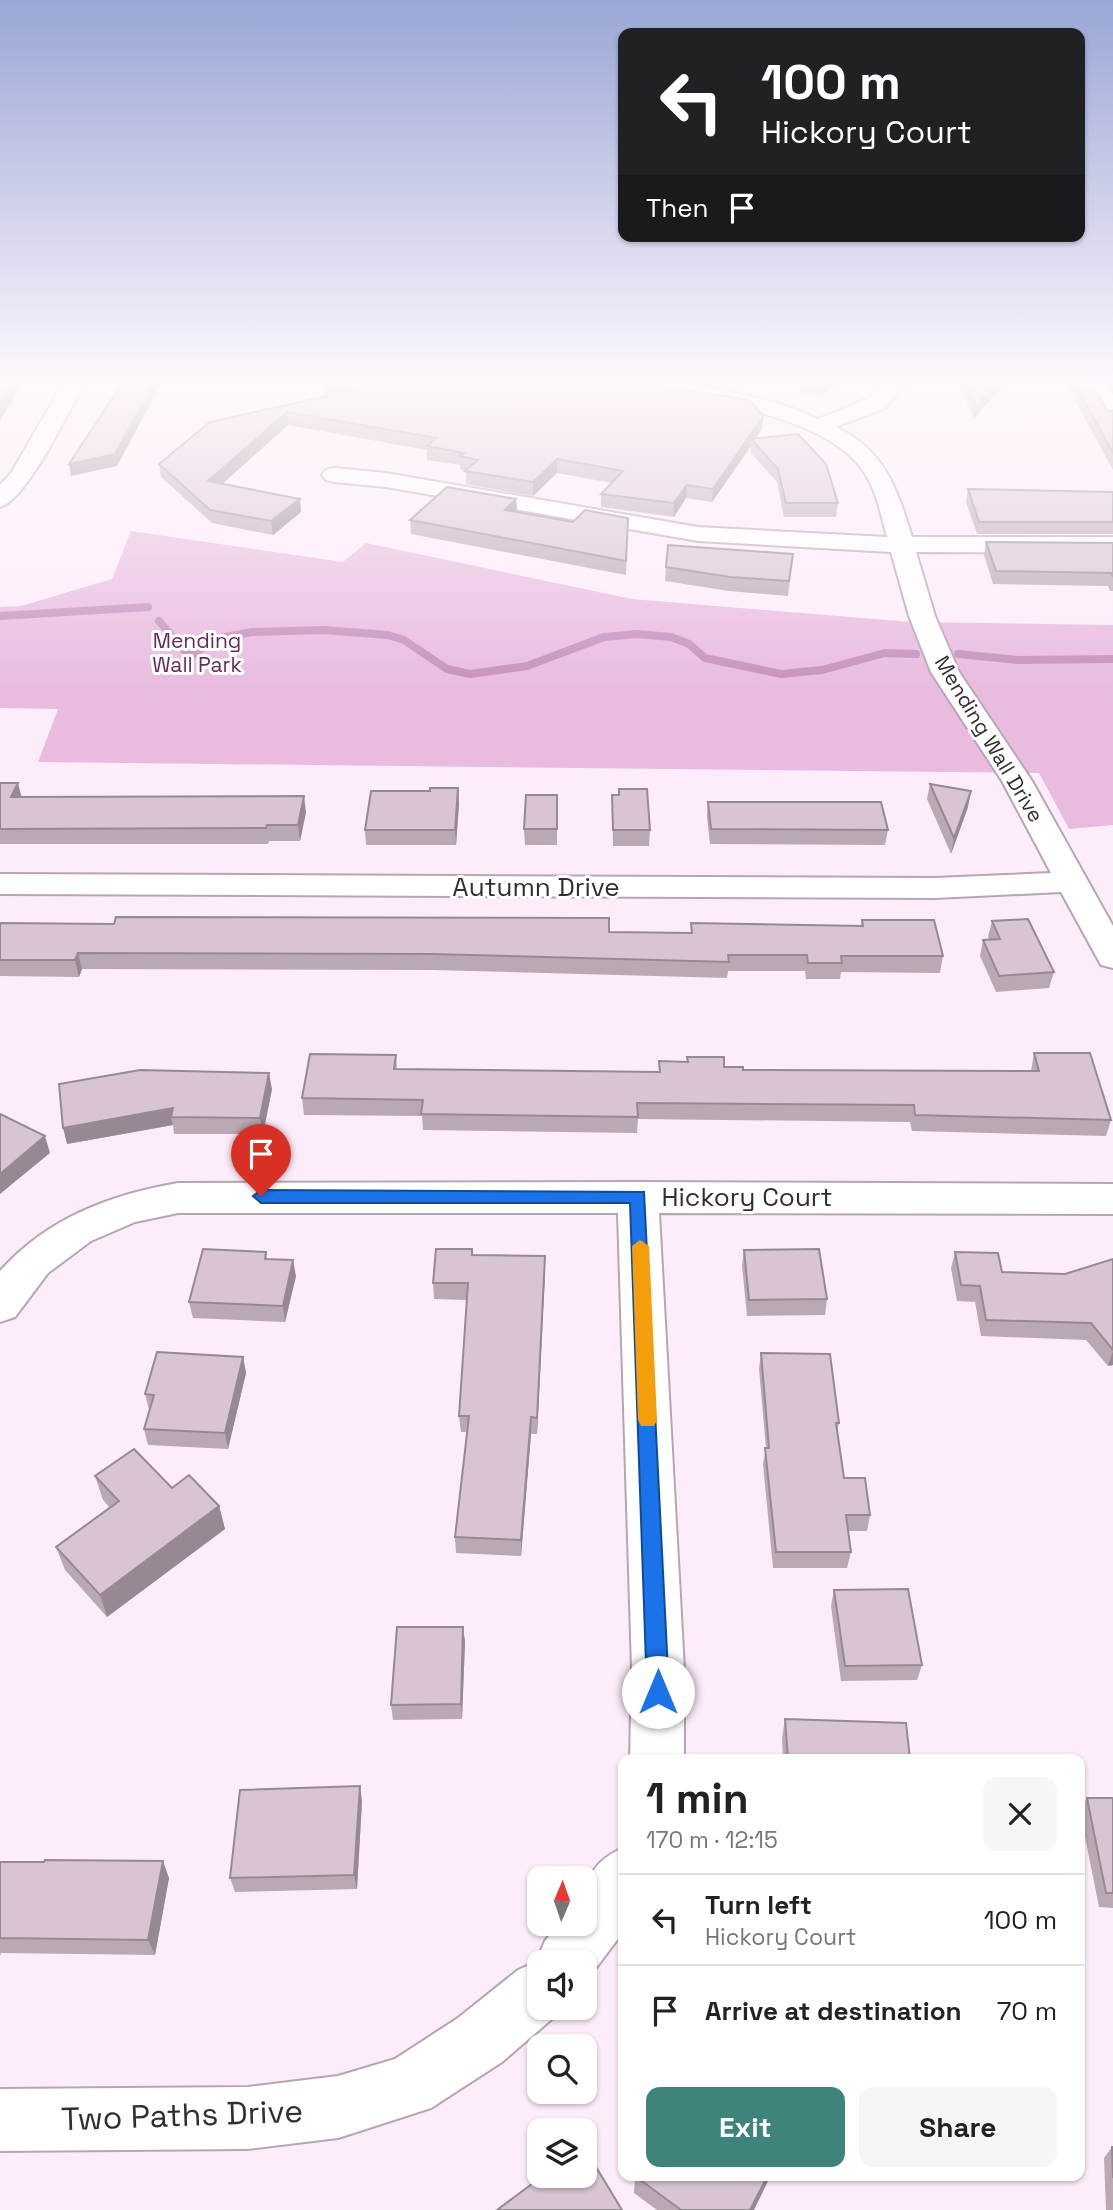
<!DOCTYPE html>
<html lang="en">
<head>
<meta charset="utf-8">
<style>
	:root { --surface:#fff; --page:#f6f6f6; --text:#222; --muted:#767676; --line:#e0e0e0; --accent:#3f847a }
	body { margin:0; font-family:"Space Grotesk",sans-serif; background:var(--page); color:var(--text); height:100vh; display:flex; flex-direction:column; font-size:26px; white-space:nowrap }
	* { box-sizing:border-box; margin:0 }
	p { font-size:23px; color:var(--muted) }
	.icon { flex:none; width:38px; height:38px; fill:none; stroke:currentColor; stroke-width:2; stroke-linecap:round; stroke-linejoin:round }
	.map { position:relative; flex:1; overflow:hidden }
	.sheet { position:absolute; left:618px; top:1754px; width:467px; height:427px; display:flex; flex-direction:column; background:var(--surface); border-radius:14px; box-shadow:0 2px 5px #0004 }
	.sheet>* { flex:none }
	.guide { position:absolute; left:618px; top:28px; width:467px; height:214px; border-radius:14px; box-shadow:0 2px 5px #0004; background:#202124; color:#fff; overflow:hidden }
	.needle { width:46px; rotate:2deg }
	.controls { position:absolute; left:527px; top:1866px; display:grid; gap:14px }
	.controls a { display:grid; place-items:center; width:70px; height:70px; border-radius:14px; background:var(--surface); box-shadow:0 2px 5px #0004; font-size:35px }
	.pin { position:absolute; display:grid; place-items:center; width:60px; height:60px; color:#fff; margin:-72px -30px; border-radius:50% 50% 50% 0; rotate:-45deg; box-shadow:0 0 7px #0007 }
	.pin .icon { rotate:45deg }
	.me { position:absolute; width:77px; margin:-38px; rotate:0deg; stroke-linejoin:round; filter:drop-shadow(0 0 5px #0008) }
	.turn { display:flex; align-items:center; gap:24px; height:147px; padding:0 28px; font-size:32px }
	.turn .icon { width:91px; height:91px; stroke-width:2.5 }
	.turn b { display:block; font-size:49px; line-height:60px }
	.then { display:flex; align-items:center; height:66px; padding:0 28px; background:#0003; gap:14px; font-size:26px }
	.round { display:grid; place-items:center; flex:none; width:74px; height:74px; border-radius:14px; background:var(--page) }
	.overview { display:flex; align-items:center; justify-content:space-between; height:119px; padding:0 28px }
	h1 { font-size:42px; font-weight:600; line-height:52px }
	.button { display:flex; gap:14px; margin-top:auto; padding:14px 28px }
	.button a { flex:1; height:80px; border-radius:14px; background:var(--accent); color:#fff; font-size:28px; font-weight:600; line-height:80px; text-align:center }
	.button a+a { background:var(--page); color:var(--text) }
	ul { padding:0; list-style:none }
	li { display:flex; align-items:center; gap:21px; height:91px; padding:0 28px; border-top:2px solid var(--line) }
	li div { flex:1 }
	li b { display:block; font-size:26px }
	li em { font-style:normal }
	.map>svg:first-child { display:block }
</style>
</head>
<body>
<div class="map">
<svg width="1113" height="2210" viewBox="0 0 1113 2210">
	<rect width="100%" height="100%" fill="#fdedfa"/>
	<path fill="#e8bbdf" d="M131,531L343,562L366,543L632,599L911,622L1113,625V825L1069,829L1039,773L38,762L58,709L0,708V607L21,606L112,579Z"/>
	<g fill="none" stroke-linecap="round" stroke-linejoin="round">
		<g stroke="#c591bc" stroke-width="8">
			<path d="M0,616L148,607"/>
			<path d="M159,621L190,657L214,639L252,632L323,630L388,635L404,640L447,669L470,674L527,666L604,637L637,634L671,637L689,644L705,658L781,674L822,670L885,653L916,654"/>
			<path d="M958,654L1019,660L1113,659"/>
		</g>
		<defs>
			<g id="minor">
				<path d="M64,382H85C70,409 27,500 0,507V485L11,473Z"/>
				<path d="M594,382C668,382 749,387 818,419L869,398L885,382H907L885,408L836,427C885,450 897,489 912,537H1113V553L916,552L935,616L959,672L1032,781L1113,926V968L1101,965L1061,892L935,898L0,894V874L935,878L1051,873L1002,781L931,672L909,616L891,552L698,541L386,487L334,482L326,480L322,475L326,470L334,468L386,473L698,527L887,537C880,511 875,483 857,463C806,406 676,397 604,388Z"/>
				<path d="M1085,382H1106L1113,395V422L1105,420Z"/>
				<path d="M638,1182L1113,1184V1214L659,1213L684,1669V1759H630L632,1669L618,1213H178L135,1222L91,1241L48,1273L15,1317L0,1322V1271C48,1218 109,1195 178,1183Z"/>
				<path d="M623,1848V1932L584,1984V1962H539V2007H562L560,2012L502,2062L431,2108L338,2138L248,2149L0,2151V2089L248,2087L338,2076L395,2059L458,2018L518,1970L536,1962L545,1941L559,1923H584C584,1887 586,1864 623,1848Z"/>
			</g>
		</defs>
		<use href="#minor" stroke="#b8a5b4" stroke-width="4"/>
		<use href="#minor" fill="#fff" fill-rule="evenodd"/>
	</g>
	<g fill="#baa9b5">
		<path d="M323,382H536L763,416L762,429L756,438L838,503L836,517H784L777,482L750,452L751,446L712,502L686,498L674,517L601,507V494L612,483L557,473L533,496L466,484V471L460,470V465L427,460V450L288,425L222,484L300,499L301,512L273,535L212,523L161,477L159,464L328,395L324,394Z"/>
		<path d="M666,382H727V389Z"/>
		<path d="M799,382H840L820,396L801,393Z"/>
		<path d="M958,382H1006L974,418Z"/>
		<path d="M1065,382H1091L1107,411L1113,410V470Z"/>
		<path d="M1108,382H1113V391Z"/>
		<path d="M968,489L1113,492V534H977L966,502Z"/>
		<path d="M516,499L517,512L573,522L628,518L626,575L411,534L410,520Z"/>
		<path d="M986,542L1113,543V591H1110L1108,586L993,584L984,555Z"/>
		<path d="M793,554L788,596L729,591L665,581L666,567Z"/>
		<path d="M0,783L21,797L306,812L300,841H269L268,844H0Z"/>
		<path d="M930,784L968,807L951,854L927,799Z"/>
		<path d="M458,788L459,804L456,845H366L365,830Z"/>
		<path d="M557,795V845H525L524,829Z"/>
		<path d="M612,795L650,830L649,846H613Z"/>
		<path d="M708,802L888,830L885,845L710,844L707,817Z"/>
		<path d="M862,920L943,956L940,973L841,972L840,979H806L805,971H728L727,978L432,970L82,969L79,977L0,976V923L691,933V923L861,926Z"/>
		<path d="M992,921L1054,972L1049,988L996,992L980,956L983,940L989,939L988,937Z"/>
		<path d="M1034,1053L1111,1120L1106,1136L912,1131L910,1122L638,1119L637,1133L423,1130L422,1116L304,1115L302,1098L396,1055L397,1069L659,1072V1061L687,1062V1057L724,1067L743,1070L1031,1071Z"/>
		<path d="M272,1089L263,1134H174L173,1125L67,1144Z"/>
		<path d="M744,1250L827,1299L825,1315L747,1316L742,1266Z"/>
		<path d="M266,1252L267,1259L296,1276L285,1322L193,1318L189,1302Z"/>
		<path d="M955,1252L1002,1272L1065,1274L1113,1259V1365L1108,1366L1086,1340L981,1336L975,1302L957,1301L951,1268Z"/>
		<path d="M472,1255L545,1272L537,1434H531L521,1556L456,1553L455,1537L467,1432H461L459,1416L467,1300L434,1299L433,1283Z"/>
		<path d="M761,1353L839,1423L837,1431L844,1478L870,1515L867,1531H848L851,1552L847,1568H773L763,1464L766,1448L759,1369Z"/>
		<path d="M243,1357L246,1373L228,1449L148,1445L144,1429L149,1410L145,1394Z"/>
		<path d="M95,1476L172,1488L219,1506L225,1529L107,1617L65,1570L56,1547L110,1508L103,1500Z"/>
		<path d="M834,1590L922,1665L917,1680L841,1681L831,1606Z"/>
		<path d="M463,1627L465,1642L462,1719L393,1720L391,1705Z"/>
		<path d="M785,1719L910,1759H783L782,1738Z"/>
		<path d="M1087,1798H1113V1908L1099,1907L1080,1812Z"/>
		<path d="M362,1801L357,1889L235,1892L230,1878Z"/>
		<path d="M0,1862L169,1878L155,1955L1,1953L0,1956Z"/>
		<path d="M1112,2147H1113V2210H1106L1104,2158Z"/>
		<path d="M635,2176L754,2210H657L634,2193Z"/>
	</g>
	<g fill="#978994">
		<path d="M14,382H24L0,421V404Z"/>
		<path d="M154,382H162L117,466L71,476L69,464Z"/>
		<path d="M823,382H840L820,396L821,384Z"/>
		<path d="M997,382H1006L974,418L976,406Z"/>
		<path d="M287,412L288,425L210,495L208,481Z"/>
		<path d="M763,416L762,429L754,441L751,439V446L712,502L713,489Z"/>
		<path d="M557,459V473L533,496V482Z"/>
		<path d="M687,485L686,498L674,517V503Z"/>
		<path d="M300,499L301,512L273,535L271,521Z"/>
		<path d="M516,499L517,512L505,510Z"/>
		<path d="M18,783L22,799L11,797Z"/>
		<path d="M458,788L459,804L456,845L455,830Z"/>
		<path d="M971,791L968,807L951,854L954,838Z"/>
		<path d="M304,796L306,812L300,841L298,825Z"/>
		<path d="M78,953L82,969L79,977L75,960Z"/>
		<path d="M269,1073L272,1089L263,1134L260,1118Z"/>
		<path d="M173,1108L171,1117L173,1125L67,1144L63,1128Z"/>
		<path d="M45,1136L50,1153L0,1194V1174Z"/>
		<path d="M545,1256V1272L537,1434V1418Z"/>
		<path d="M293,1260L296,1276L285,1322L283,1306Z"/>
		<path d="M1113,1351V1365L1108,1366Z"/>
		<path d="M243,1357L246,1373L228,1449L225,1433Z"/>
		<path d="M531,1417V1434L521,1556V1540Z"/>
		<path d="M219,1506L225,1529L107,1617L100,1595Z"/>
		<path d="M463,1627L465,1642L462,1719L461,1704Z"/>
		<path d="M360,1786L362,1801L357,1889L354,1875Z"/>
		<path d="M163,1861L169,1878L155,1955L148,1940Z"/>
		<path d="M768,2175H771L754,2210H750Z"/>
	</g>
	<g fill="#d8c4d3" stroke="#978994" stroke-width="2">
		<path d="M0,382H14L0,404Z"/>
		<path d="M123,382H154L115,454L69,464Z"/>
		<path d="M325,382H536L566,386V382H632L749,400L763,416L713,489L687,485L674,503L601,494L623,471L557,459L533,482L465,471L478,460L460,456L464,453L427,446L436,438L287,412L208,481L300,499L271,521L210,510L159,464L210,422L353,390Z"/>
		<path d="M966,382H997L976,406Z"/>
		<path d="M1074,382H1091L1107,411L1113,410V453Z"/>
		<path d="M798,434L826,464L838,503H786L778,469L751,439Z"/>
		<path d="M447,487L516,499L505,510L573,522L585,510L628,518L626,561L410,520Z"/>
		<path d="M968,489L1113,492V522H979Z"/>
		<path d="M986,542L1113,543V577L1111,573L996,571Z"/>
		<path d="M668,545L793,554L789,581L730,577L666,567Z"/>
		<path d="M0,783H18L11,797L304,796L298,825H267L266,828L0,829Z"/>
		<path d="M930,784L971,791L954,838Z"/>
		<path d="M430,788H458L455,830H365L371,791H430Z"/>
		<path d="M619,789H647L650,830H613L612,795H619Z"/>
		<path d="M526,795H557V829H524Z"/>
		<path d="M708,802H881L888,830L711,829Z"/>
		<path d="M116,917L609,918V932L692,933L691,923L863,926L862,920H934L943,956H841L842,963H808L807,955H728L729,962L431,954L78,953L75,960H0V923L114,924Z"/>
		<path d="M1028,919L1054,972L999,976L983,940L1000,939L992,921Z"/>
		<path d="M1034,1053H1090L1111,1120L915,1115L914,1105L637,1103L638,1117L421,1114L423,1100L302,1098L310,1054L396,1055L394,1069L660,1072L659,1061L688,1062L687,1057H724V1067H743V1070L1039,1071Z"/>
		<path d="M140,1070L269,1073L260,1118L171,1117L173,1108L63,1128L59,1084Z"/>
		<path d="M0,1114L45,1136L0,1174Z"/>
		<path d="M203,1249L266,1252L265,1259L293,1260L283,1306L189,1302Z"/>
		<path d="M436,1249H472V1255L545,1256L537,1418L531,1417L521,1540L455,1537L469,1416H459L468,1283H433Z"/>
		<path d="M819,1249L827,1299L749,1300L744,1250Z"/>
		<path d="M955,1252L998,1253L1002,1272L1065,1274L1113,1259V1350L1091,1323L986,1320L980,1286L961,1285Z"/>
		<path d="M157,1352L243,1357L225,1433L144,1429L154,1395L145,1394Z"/>
		<path d="M761,1353L830,1354L839,1423H836L844,1478H865L870,1515H846L851,1552H776L765,1448H769Z"/>
		<path d="M134,1449L172,1488L189,1475L219,1506L100,1595L56,1547L119,1501L95,1476Z"/>
		<path d="M908,1589L922,1665L845,1666L834,1590Z"/>
		<path d="M397,1627H463L461,1704L391,1705Z"/>
		<path d="M785,1719L906,1723L910,1759H788Z"/>
		<path d="M360,1786L354,1875L230,1878L240,1790Z"/>
		<path d="M1087,1798H1113V1893H1106Z"/>
		<path d="M45,1860L163,1861L148,1940L0,1938V1862H44Z"/>
		<path d="M584,2147L622,2210H497L544,2175H584Z"/>
		<path d="M1112,2147H1113V2178Z"/>
		<path d="M636,2175H768L750,2210H681L635,2176Z"/>
	</g>
	<linearGradient id="sky" x2="0" y2="1"><stop stop-color="#9aa6d6"/><stop offset="0.55" stop-color="#fef7fd"/><stop offset="1" stop-color="#fef7fd" stop-opacity="0"/></linearGradient>
	<rect width="1113" height="692" fill="url(#sky)"/>
	<path fill="#1a73e8" stroke="#114b97" stroke-width="2" d="M261,1190L644,1192L669,1692L666,1699L658,1702L650,1699L647,1692L630,1203H261L253,1196Z"/>
	<path fill="#f59e0b" d="M640,1240L649,1246L657,1420L654,1426H641L638,1420L632,1246Z"/>
	<g text-anchor="middle" stroke-width="6" stroke-linejoin="round" paint-order="stroke">
		<g font-size="21" fill="#67285f" stroke="#fff">
			<text x="197" y="648">Mending<tspan x="197" dy="24">Wall Park</tspan></text>
		</g>
		<g font-size="21" fill="#342c32" stroke="#fff">
			<text transform="translate(989 739) rotate(59)" y="7">Mending Wall Drive</text>
		</g>
		<g font-size="26" fill="#342c32" stroke="#fff">
			<text x="536" y="896">Autumn Drive</text>
			<text x="747" y="1206">Hickory Court</text>
		</g>
		<g font-size="32" fill="#342c32" stroke="#fff">
			<text transform="translate(182 2115) rotate(-2)" y="11">Two Paths Drive</text>
		</g>
	</g>
</svg>
<div class="controls">
<a><svg class="needle" viewBox="-14 -14 28 28"><path d="M0-13l5 13h-10z" fill="#e53935"/><path d="M0 13l5-13h-10z" fill="#767676"/></svg></a>
<a><svg class="icon" aria-label="sound" viewBox="0 0 24 24"><path d="M4 9h4l5-4v14l-5-4H4zM17 9q2 3 0 6"/></svg></a>
<a><svg class="icon" aria-label="search" viewBox="0 0 24 24"><circle cx="10" cy="10" r="6"/><path d="M15 15l6 6"/></svg></a>
<a><svg class="icon" aria-label="layers" viewBox="0 0 24 24"><path d="M12 4l9 5-9 5-9-5zM3 14l9 5 9-5"/></svg></a>
</div>
<div class="pin" style="left:261px;top:1196px;background:#d93025"><svg class="icon" aria-label="arrive" viewBox="0 0 24 24"><path d="M6 21V4h12l-3 4 3 4H6"/></svg></div>
<svg class="me" style="left:658px;top:1692px" viewBox="-20 -20 40 40"><circle r="19" fill="#fff"/><path d="M0-13L10 11 0 6-10 11z" fill="#1a73e8"/></svg>
<div class="guide">
<div class="turn"><svg class="icon" aria-label="left" viewBox="0 0 24 24"><path d="M17 20v-9H6M10 6l-5 5 5 5"/></svg><div><b>100 m</b>Hickory Court</div></div>
<div class="then">Then<svg class="icon" aria-label="arrive" viewBox="0 0 24 24"><path d="M6 21V4h12l-3 4 3 4H6"/></svg></div>
</div>
<section class="sheet">
<div class="overview"><div><h1>1 min</h1><p>170 m · 12:15</p></div><a class="round"><svg class="icon" aria-label="close" viewBox="0 0 24 24"><path d="M6 6l12 12M18 6L6 18"/></svg></a></div>
<ul>
<li><svg class="icon" aria-label="left" viewBox="0 0 24 24"><path d="M17 20v-9H6M10 6l-5 5 5 5"/></svg><div><b>Turn left</b><p>Hickory Court</p></div><em>100 m</em></li>
<li><svg class="icon" aria-label="arrive" viewBox="0 0 24 24"><path d="M6 21V4h12l-3 4 3 4H6"/></svg><div><b>Arrive at destination</b></div><em>70 m</em></li>
</ul>
<div class="button"><a>Exit</a><a>Share</a></div>
</section>
</div>
</body>
</html>
